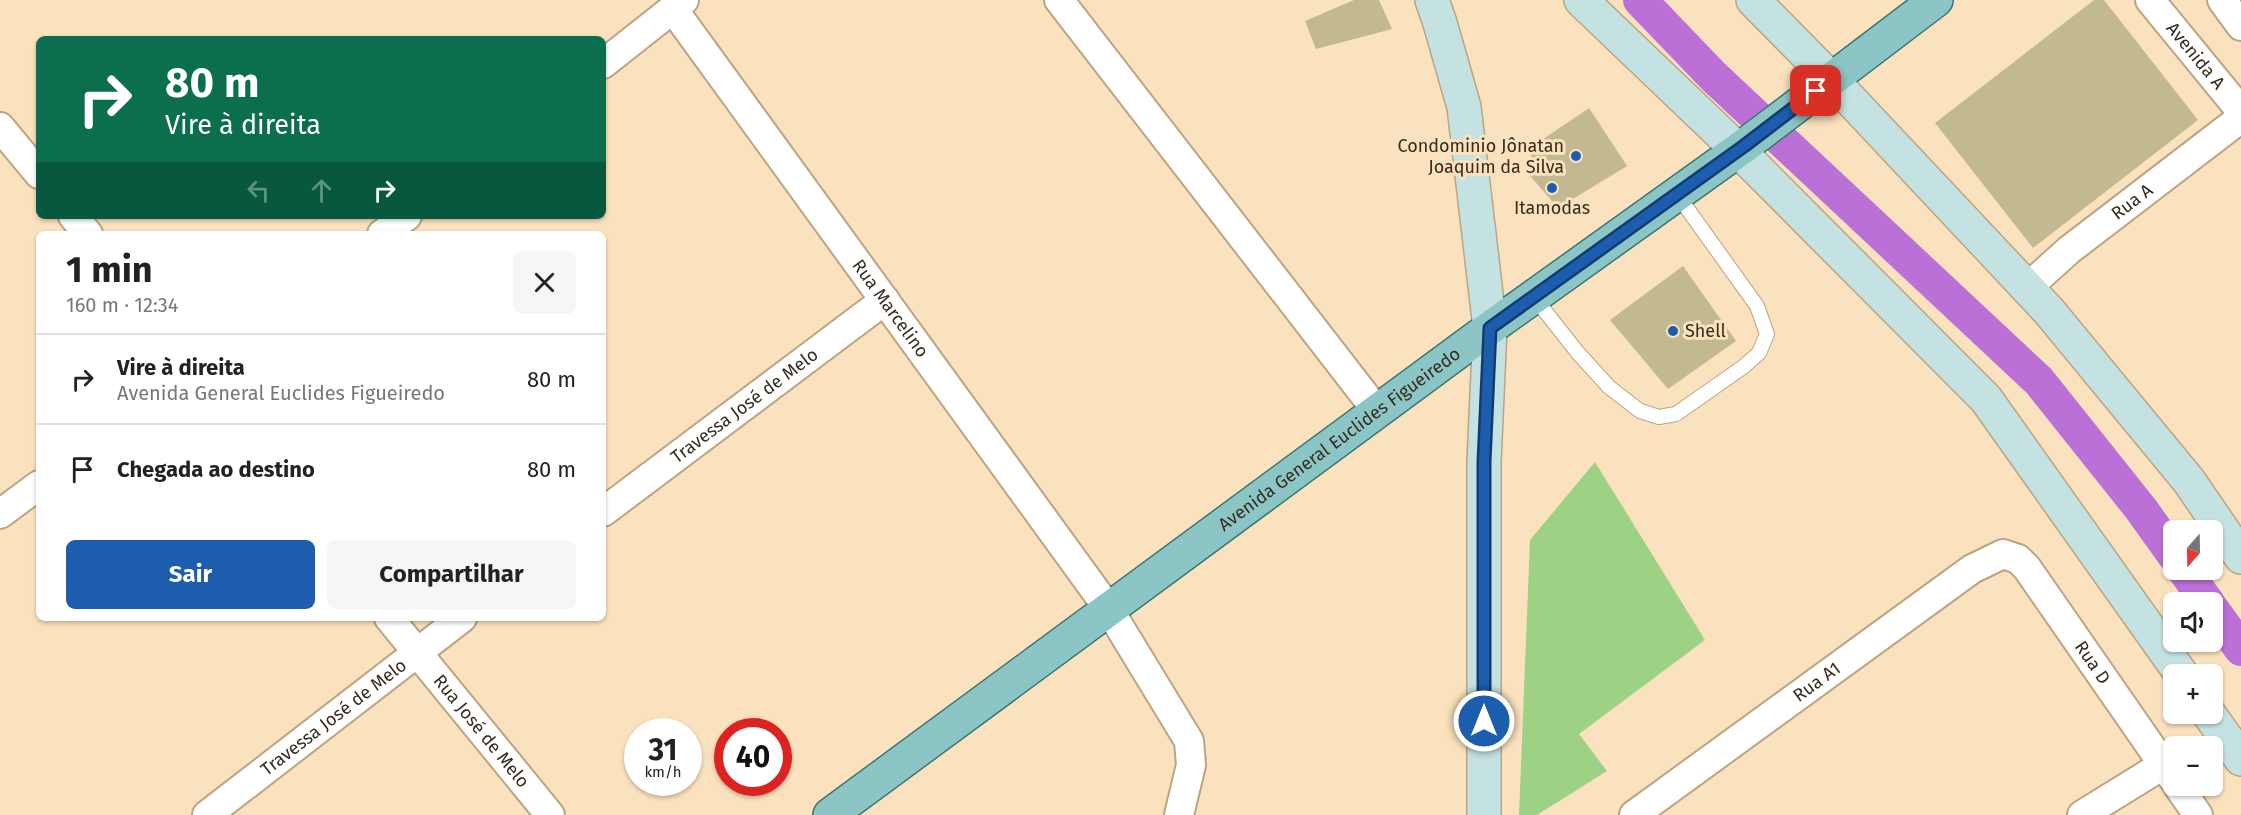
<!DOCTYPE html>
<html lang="pt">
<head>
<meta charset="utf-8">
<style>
	:root { --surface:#fff; --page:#f6f6f6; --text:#222; --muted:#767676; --line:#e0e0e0; --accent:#1c5dae }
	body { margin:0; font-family:"Fira Sans",sans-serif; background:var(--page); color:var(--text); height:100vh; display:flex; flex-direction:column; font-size:22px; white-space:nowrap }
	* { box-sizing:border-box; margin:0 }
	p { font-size:20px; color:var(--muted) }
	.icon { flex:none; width:33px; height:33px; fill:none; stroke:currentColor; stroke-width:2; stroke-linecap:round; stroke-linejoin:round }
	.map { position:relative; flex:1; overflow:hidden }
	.panel { position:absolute; left:36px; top:231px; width:570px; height:390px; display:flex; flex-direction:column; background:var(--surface); border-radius:9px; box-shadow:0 2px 4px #0004 }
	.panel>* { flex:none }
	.banner { position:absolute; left:36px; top:36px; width:570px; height:183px; border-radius:9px; box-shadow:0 2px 4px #0004; background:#0b6e4f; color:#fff; overflow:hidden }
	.needle { width:39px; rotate:200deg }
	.controls { position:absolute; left:2163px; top:520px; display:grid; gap:12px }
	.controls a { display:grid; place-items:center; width:60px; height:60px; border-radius:9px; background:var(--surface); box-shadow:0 2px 4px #0004; font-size:30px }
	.speed { position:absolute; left:624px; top:718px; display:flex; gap:12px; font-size:30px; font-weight:700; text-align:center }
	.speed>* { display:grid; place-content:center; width:78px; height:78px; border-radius:50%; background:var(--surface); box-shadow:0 2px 4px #0004; line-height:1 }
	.speed small { font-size:15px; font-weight:400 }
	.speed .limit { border:9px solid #d22; background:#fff; color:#111 }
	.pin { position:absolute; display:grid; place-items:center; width:51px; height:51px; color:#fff; margin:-26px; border-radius:12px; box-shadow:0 3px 9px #0006 }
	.me { position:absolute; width:66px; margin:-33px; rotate:0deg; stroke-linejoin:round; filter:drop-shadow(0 0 4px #0008) }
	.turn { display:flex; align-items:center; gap:21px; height:126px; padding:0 30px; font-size:27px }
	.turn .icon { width:78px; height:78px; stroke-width:2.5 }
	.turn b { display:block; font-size:42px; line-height:51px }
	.lanes { display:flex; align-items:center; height:57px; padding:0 30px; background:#0003; justify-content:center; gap:30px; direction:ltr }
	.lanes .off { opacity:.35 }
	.round { display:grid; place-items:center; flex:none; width:63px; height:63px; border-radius:9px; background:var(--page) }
	.headline { display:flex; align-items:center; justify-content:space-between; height:102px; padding:0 30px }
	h1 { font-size:36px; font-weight:700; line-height:45px }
	.button { display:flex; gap:12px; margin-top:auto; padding:12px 30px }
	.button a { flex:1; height:69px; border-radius:9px; background:var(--accent); color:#fff; font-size:24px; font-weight:700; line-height:69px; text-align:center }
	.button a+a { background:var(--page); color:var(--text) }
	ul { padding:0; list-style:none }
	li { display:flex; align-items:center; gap:18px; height:90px; padding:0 30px; border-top:2px solid var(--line) }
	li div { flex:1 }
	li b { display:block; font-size:22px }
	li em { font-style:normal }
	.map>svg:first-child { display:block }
</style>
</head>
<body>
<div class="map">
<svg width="2241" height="815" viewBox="0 0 2241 815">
	<rect width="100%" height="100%" fill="#fbe2be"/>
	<path fill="#9dd285" d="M1595,462L1705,640L1579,734L1607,771L1537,815H1519L1530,540Z"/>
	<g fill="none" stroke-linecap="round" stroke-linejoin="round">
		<g stroke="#bb70d7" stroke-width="34">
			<path d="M1640,0L1713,76L2039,381L2141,509L2174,555"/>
			<path d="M2184,570L2208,603"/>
			<path d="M2212,609L2241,649"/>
		</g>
	</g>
	<g fill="#c3b991">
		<path d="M1354,0H1379L1392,29L1316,49L1305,21Z"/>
		<path d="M2094,0H2104L2198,120L2033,248L1935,123Z"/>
		<path d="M1589,108L1627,166L1558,208L1525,170L1536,163L1527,150Z"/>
		<path d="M1683,266L1736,341L1668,389L1610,320Z"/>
	</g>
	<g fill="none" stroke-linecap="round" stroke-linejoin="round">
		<defs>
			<path id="lane" d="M1533,296L1578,353L1609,387L1640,411L1659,417L1676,414L1743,367L1759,353L1767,334L1757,306L1676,193"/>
			<g id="street">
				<path d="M1059,0L1377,411"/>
				<path id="s1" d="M2150,0L2241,111"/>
				<path d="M2222,0L2241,26"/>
				<path id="s2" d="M673,9L1108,608L1189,741L1191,765L1179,815"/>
				<path d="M603,64L684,0"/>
				<path d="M0,127L39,174"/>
				<path d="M73,216L88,234"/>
				<path d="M382,234L407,216"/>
				<path id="s3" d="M2027,288L2069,250L2241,118"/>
				<path id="s4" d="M603,512L885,300"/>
				<path d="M0,514L39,485"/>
				<path id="s5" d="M389,618L550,815"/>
				<path d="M2178,786L2198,815"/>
				<path id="s6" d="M207,815L462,618"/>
				<path id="s7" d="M1634,815L1972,569L2003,554L2018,559L2027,568L2174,780"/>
				<path d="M2082,815L2163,765"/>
			</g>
			<g id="secondary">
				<path d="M1432,0L1440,23L1464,107L1490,328L1484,462V815"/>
				<path d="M1581,0L1738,150L1986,399L2182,675"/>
				<path d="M1753,0L1831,79L2048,310L2189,481L2241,557"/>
				<path d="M2209,714L2241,759"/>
			</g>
			<g id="primary">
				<path id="s8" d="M830,815L1490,328L1744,146L1936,0"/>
			</g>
		</defs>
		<use href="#lane" stroke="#bca482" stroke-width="16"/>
		<use href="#street" stroke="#bca482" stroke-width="32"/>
		<use href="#secondary" stroke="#bca482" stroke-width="36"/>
		<use href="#primary" stroke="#3b7672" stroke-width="36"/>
		<use href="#lane" stroke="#fff" stroke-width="14"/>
		<use href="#street" stroke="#fff" stroke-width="28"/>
		<use href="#secondary" stroke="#c5e2e2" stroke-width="33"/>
		<use href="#primary" stroke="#8bc5c5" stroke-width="33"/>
	</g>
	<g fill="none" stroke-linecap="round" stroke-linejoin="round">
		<defs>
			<path id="route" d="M1484,721V462L1490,328L1744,146L1816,91"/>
		</defs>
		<use href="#route" stroke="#123c71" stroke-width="15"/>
		<use href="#route" stroke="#1c5dae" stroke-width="10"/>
	</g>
	<g fill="#1c5dae" stroke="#fbe2be" stroke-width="2">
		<circle cx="1576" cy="156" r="6"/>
		<circle cx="1552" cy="188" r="6"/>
		<circle cx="1673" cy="331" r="6"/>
	</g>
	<g text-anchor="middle" stroke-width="6" stroke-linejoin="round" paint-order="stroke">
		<g font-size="18" fill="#362c1e" stroke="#fbe2be">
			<text dy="6" stroke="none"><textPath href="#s1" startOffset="72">Avenida A</textPath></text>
			<text dy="6" stroke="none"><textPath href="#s3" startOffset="136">Rua A</textPath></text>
			<text dy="6" stroke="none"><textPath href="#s2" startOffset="370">Rua Marcelino</textPath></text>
			<text dy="6" stroke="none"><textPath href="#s4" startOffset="177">Travessa José de Melo</textPath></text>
			<text dy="6" stroke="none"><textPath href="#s8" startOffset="633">Avenida General Euclides Figueiredo</textPath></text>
			<text dy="6" stroke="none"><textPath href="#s7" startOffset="596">Rua D</textPath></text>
			<text dy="6" stroke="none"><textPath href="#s7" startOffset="226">Rua A1</textPath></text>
			<text dy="6" stroke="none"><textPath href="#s6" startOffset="160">Travessa José de Melo</textPath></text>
			<text dy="6" stroke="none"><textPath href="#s5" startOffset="146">Rua José de Melo</textPath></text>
		</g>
		<g font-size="18" fill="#362c1e" stroke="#fbe2be" text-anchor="end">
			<text x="1564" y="152">Condominio Jônatan<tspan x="1564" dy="21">Joaquim da Silva</tspan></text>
			<text x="1552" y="214" text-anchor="middle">Itamodas</text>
			<text x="1685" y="337" text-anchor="start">Shell</text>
		</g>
	</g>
</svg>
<div class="controls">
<a><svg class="needle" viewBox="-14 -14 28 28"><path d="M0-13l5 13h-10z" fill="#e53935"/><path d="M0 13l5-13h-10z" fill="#767676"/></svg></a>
<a><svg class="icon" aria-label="sound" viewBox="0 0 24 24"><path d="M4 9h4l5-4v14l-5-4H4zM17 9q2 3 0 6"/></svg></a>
<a>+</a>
<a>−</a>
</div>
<div class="speed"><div>31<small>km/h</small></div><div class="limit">40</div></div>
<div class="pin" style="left:1816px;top:91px;background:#d93025"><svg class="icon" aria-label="arrive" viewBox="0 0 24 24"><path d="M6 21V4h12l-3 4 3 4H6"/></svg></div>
<svg class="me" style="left:1484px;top:721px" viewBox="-20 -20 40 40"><circle r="17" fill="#1c5dae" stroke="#fff" stroke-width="3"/><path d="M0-11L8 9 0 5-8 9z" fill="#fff"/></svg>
<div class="banner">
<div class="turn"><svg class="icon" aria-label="right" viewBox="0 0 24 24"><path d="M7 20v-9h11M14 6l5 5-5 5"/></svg><div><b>80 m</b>Vire à direita</div></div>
<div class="lanes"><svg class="icon off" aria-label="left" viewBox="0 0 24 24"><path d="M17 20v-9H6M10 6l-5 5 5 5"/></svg><svg class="icon off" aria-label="ahead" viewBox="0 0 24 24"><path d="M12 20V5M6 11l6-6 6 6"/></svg><svg class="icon" aria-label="right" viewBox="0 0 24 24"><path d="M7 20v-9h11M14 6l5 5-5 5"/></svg></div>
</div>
<section class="panel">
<div class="headline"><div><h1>1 min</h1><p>160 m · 12:34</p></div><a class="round"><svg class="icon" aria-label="close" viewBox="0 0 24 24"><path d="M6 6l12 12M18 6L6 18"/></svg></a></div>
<ul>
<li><svg class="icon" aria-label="right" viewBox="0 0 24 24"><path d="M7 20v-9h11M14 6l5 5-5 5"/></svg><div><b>Vire à direita</b><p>Avenida General Euclides Figueiredo</p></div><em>80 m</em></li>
<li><svg class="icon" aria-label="arrive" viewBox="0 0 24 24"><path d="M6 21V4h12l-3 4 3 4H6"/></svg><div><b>Chegada ao destino</b></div><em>80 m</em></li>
</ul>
<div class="button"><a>Sair</a><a>Compartilhar</a></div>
</section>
</div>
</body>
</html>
